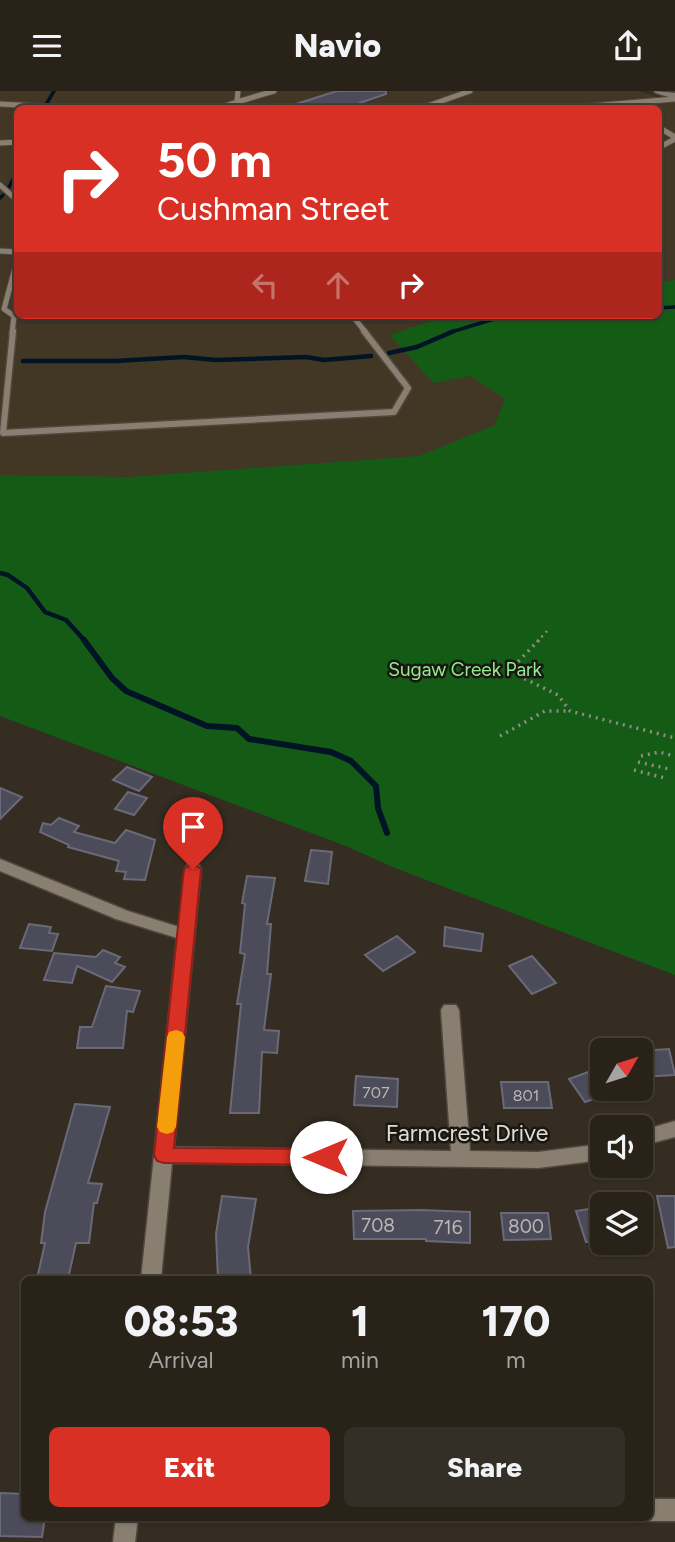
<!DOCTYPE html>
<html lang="en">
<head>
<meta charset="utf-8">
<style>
	:root { --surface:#282219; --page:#342f26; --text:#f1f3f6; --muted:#a5a4a2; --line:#443f38; --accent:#d93025 }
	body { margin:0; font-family:Figtree,sans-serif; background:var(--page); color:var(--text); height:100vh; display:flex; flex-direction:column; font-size:26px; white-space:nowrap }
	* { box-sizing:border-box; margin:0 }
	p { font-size:23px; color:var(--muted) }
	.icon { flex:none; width:38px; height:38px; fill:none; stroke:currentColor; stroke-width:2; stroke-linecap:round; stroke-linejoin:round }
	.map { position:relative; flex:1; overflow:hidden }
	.details { position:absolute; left:21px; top:1185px; width:632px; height:245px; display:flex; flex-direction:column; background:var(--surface); border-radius:10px; box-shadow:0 2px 5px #0004,0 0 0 2px var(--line) }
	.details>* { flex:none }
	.banner { position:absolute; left:14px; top:14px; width:648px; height:214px; border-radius:10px; box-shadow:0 2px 5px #0004,0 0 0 2px var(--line); background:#d93025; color:#fff; overflow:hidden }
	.needle { width:46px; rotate:51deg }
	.controls { position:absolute; left:590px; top:947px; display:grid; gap:14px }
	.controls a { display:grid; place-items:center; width:63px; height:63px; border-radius:10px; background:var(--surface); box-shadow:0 2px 5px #0004,0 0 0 2px var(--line); font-size:35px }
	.pin { position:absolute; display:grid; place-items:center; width:60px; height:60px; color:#fff; margin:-72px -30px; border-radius:50% 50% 50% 0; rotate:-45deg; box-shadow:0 0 7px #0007 }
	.pin .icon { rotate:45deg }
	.me { position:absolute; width:77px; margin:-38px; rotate:270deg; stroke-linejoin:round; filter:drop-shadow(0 0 5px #0008) }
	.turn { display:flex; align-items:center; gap:24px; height:147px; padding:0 28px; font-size:32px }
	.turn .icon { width:91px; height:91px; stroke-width:2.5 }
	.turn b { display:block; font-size:49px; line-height:60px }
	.lanes { display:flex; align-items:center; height:66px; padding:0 28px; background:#0003; justify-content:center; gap:35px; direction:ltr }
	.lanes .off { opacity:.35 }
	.eta { display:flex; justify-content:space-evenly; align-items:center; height:119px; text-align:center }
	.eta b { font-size:42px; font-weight:800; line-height:49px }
	.button { display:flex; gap:14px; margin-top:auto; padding:14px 28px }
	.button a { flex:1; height:80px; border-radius:10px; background:var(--accent); color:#fff; font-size:28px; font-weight:800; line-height:80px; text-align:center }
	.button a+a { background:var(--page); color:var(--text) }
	header { display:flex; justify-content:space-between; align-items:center; height:91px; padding:0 28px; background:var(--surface); font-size:32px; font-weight:800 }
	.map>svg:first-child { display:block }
</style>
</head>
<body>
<header><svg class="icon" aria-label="menu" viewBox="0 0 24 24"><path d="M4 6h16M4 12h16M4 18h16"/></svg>Navio<svg class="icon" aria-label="share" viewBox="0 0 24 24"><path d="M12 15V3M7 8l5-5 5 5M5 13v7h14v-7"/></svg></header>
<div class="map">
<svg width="675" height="1451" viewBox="0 0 675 1451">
	<rect width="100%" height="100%" fill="#352d21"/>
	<path fill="#423624" d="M0,0H638L675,11V195L658,197V18H18V224H579L500,360L0,424Z"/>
	<path fill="#145c16" d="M675,189V884L395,777L346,755L0,625V384L130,386L419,365L495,334L505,308L471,285L433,292L390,244L449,224H658V192Z"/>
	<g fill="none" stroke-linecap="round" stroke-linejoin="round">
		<g stroke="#001426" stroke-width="3.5">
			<path d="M47,12L54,0"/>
			<path d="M9,96L18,79"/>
			<path d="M0,107L3,104"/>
			<path d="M658,217L675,216"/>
			<path d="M448,242L507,224"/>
		</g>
		<g stroke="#001426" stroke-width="4.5">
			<path d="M389,262L417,256L454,240"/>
			<path d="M23,270H115L184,266L216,269L306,266L324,269L371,265"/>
			<path d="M0,482L8,484L27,497L45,521L66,529L86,551"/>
		</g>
		<path stroke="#001426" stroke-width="6" d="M84,549L112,587L126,600L207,635L237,637L249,648L331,661L351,670L376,695L378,717L387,742"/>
	</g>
	<g fill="#4b4b59" stroke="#6a6979" stroke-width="2">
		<path d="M337,0H386V3L342,18H294L293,14Z"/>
		<path d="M127,676L152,686L139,700L113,689Z"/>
		<path d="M0,697L22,706L0,728Z"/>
		<path d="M128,701L147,707L134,724L115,718Z"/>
		<path d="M59,727L79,735L74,741L115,752L126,739L155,749L145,789L124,788L126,781L116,780L119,770L68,756L69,754L40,741L43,732L51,734Z"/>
		<path d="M311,759L332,761L328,793L305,790Z"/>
		<path d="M247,785L275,787L267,833H271L267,883H271L264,939L279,940L277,962L262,961L259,1022H230L241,913H237L245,863L240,862L245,813L242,812Z"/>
		<path d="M29,833L51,836L49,842L58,843L52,860L20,857Z"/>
		<path d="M445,836L483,843L481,860L444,855Z"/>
		<path d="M397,845L415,861L383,880L365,864Z"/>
		<path d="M103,859L120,866L115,872L125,876L112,891L77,875L72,892L44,889L54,862L96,866Z"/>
		<path d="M532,865L556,892L532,903L509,875Z"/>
		<path d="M106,895L140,900L133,921L127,920L123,957H77L80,936H92Z"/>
		<path d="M669,958L675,984L640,986V960Z"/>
		<path d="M602,976V1005L585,1011L569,988Z"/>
		<path d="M356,985L398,988L397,1016L354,1014Z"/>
		<path d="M501,991H548L552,1017H504Z"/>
		<path d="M75,1013L110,1016L88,1092L102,1093L97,1112H94L89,1152H76L68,1188H37L45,1152H41L45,1121Z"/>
		<path d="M222,1105L256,1108L248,1156L251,1188H218L216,1143Z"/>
		<path d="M657,1105H675V1156L668,1157Z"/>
		<path d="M602,1116V1148L586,1151L576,1120Z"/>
		<path d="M422,1119L470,1121V1152L426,1150V1148H354L353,1120Z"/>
		<path d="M501,1122H548L551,1148L504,1149Z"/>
		<path d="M0,1402L24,1403V1426H45L42,1446L0,1445Z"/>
	</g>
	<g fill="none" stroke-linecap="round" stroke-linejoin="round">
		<defs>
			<g id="lane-far1">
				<path d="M238,0L237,11L274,0"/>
				<path d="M0,13L90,18"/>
				<path d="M216,18L237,11"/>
				<path d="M419,18L470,0"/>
				<path d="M555,18L675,8"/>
				<path d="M658,36L675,46"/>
				<path d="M0,52L18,51"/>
				<path d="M658,57L675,48"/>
				<path d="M0,94L18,110"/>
				<path d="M0,160L18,161"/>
				<path d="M18,166L4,218L14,225L140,224"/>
				<path d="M352,224L366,242"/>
				<path d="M142,225L193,224"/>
				<path d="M12,242L14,225"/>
			</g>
			<path id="lane" d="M13,240L3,342L394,321L408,297L364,240"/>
			<g id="street">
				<path d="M0,768L128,820L179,836L185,778L187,774H199L201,778L174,1056L451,1060L441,919L444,914H456L459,919L470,1060L538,1061L602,1053V1069L538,1077L172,1072L161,1188H141L177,847L116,828L0,780Z"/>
				<path d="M675,1030V1046L640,1055V1040Z"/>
				<path d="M649,1408H675V1430H649L641,1427L649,1426Z"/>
				<path d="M116,1426H138L135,1451H113Z"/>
			</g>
			<path id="secondary" d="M654,0L675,2V8L656,2Z"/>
		</defs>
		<use href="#lane-far1" stroke="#50483e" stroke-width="7"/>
		<use href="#lane" stroke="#50483e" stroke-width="9"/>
		<use href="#street" stroke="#50483e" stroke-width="3"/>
		<use href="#secondary" stroke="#50483e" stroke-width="3"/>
		<path stroke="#928b82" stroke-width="2.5" stroke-dasharray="2 4.5" stroke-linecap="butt" d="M537,551L547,540"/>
		<g stroke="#928b82" stroke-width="3.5" stroke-dasharray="2 5" stroke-linecap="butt">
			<path d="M539,549L512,577L515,583L558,604L570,620L675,647"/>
			<path d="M500,645L545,620H570"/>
			<path d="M641,665L659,661L674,665"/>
			<path d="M638,671L669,678"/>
			<path d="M634,679L665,687"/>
		</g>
		<use href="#lane-far1" stroke="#897f71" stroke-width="5"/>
		<use href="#lane" stroke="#897f71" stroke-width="6"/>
		<use href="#street" fill="#897f71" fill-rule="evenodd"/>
		<use href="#secondary" fill="#897f71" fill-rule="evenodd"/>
	</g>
	<path fill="#d93025" stroke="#8d1f18" stroke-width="2" d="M193,772L201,778L174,1057L326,1058L333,1061L336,1066L333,1072L326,1074L164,1072L157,1070L154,1064L184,778Z"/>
	<path fill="#f59e0b" d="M176,939L182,941L185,946L176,1036L173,1041L167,1043L160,1041L157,1036L167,946L169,941Z"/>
	<g text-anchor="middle" stroke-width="5" stroke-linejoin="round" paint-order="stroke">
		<g font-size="16" fill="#bbb7b4">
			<text x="376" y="1007">707</text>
			<text x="526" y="1010">801</text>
		</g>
		<g font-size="19" fill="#92ed8f" stroke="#1a1611">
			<text x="465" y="585">Sugaw Creek Park</text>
		</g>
		<g font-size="19" fill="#bbb7b4">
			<text x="378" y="1141">708</text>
			<text x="526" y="1142">800</text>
			<text x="448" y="1143">716</text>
		</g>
		<g font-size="23" fill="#e0dbd3" stroke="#1a1611">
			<text x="467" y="1050">Farmcrest Drive</text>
		</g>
	</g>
</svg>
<div class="controls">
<a><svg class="needle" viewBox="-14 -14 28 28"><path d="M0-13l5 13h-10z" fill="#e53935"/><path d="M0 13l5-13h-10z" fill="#a5a4a2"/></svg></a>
<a><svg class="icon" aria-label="sound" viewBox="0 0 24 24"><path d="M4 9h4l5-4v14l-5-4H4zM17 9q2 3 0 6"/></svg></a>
<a><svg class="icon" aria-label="layers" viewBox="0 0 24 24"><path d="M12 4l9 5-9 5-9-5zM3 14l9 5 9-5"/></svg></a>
</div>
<div class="pin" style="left:193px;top:778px;background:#d93025"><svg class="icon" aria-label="arrive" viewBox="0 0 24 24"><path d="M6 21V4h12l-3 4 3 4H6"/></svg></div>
<svg class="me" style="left:326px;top:1066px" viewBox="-20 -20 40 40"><circle r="19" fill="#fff"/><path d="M0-13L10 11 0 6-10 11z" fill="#d93025"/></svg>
<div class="banner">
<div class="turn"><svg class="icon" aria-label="right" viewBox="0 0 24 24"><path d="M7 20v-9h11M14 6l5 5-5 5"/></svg><div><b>50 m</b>Cushman Street</div></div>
<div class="lanes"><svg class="icon off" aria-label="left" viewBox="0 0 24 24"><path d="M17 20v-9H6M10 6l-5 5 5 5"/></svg><svg class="icon off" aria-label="ahead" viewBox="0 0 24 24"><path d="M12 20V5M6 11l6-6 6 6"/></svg><svg class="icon" aria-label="right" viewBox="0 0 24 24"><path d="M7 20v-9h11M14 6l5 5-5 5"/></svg></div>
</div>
<section class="details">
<div class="eta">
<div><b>08:53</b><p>Arrival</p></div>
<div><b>1</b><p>min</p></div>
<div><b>170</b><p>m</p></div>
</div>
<div class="button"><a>Exit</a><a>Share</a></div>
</section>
</div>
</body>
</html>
